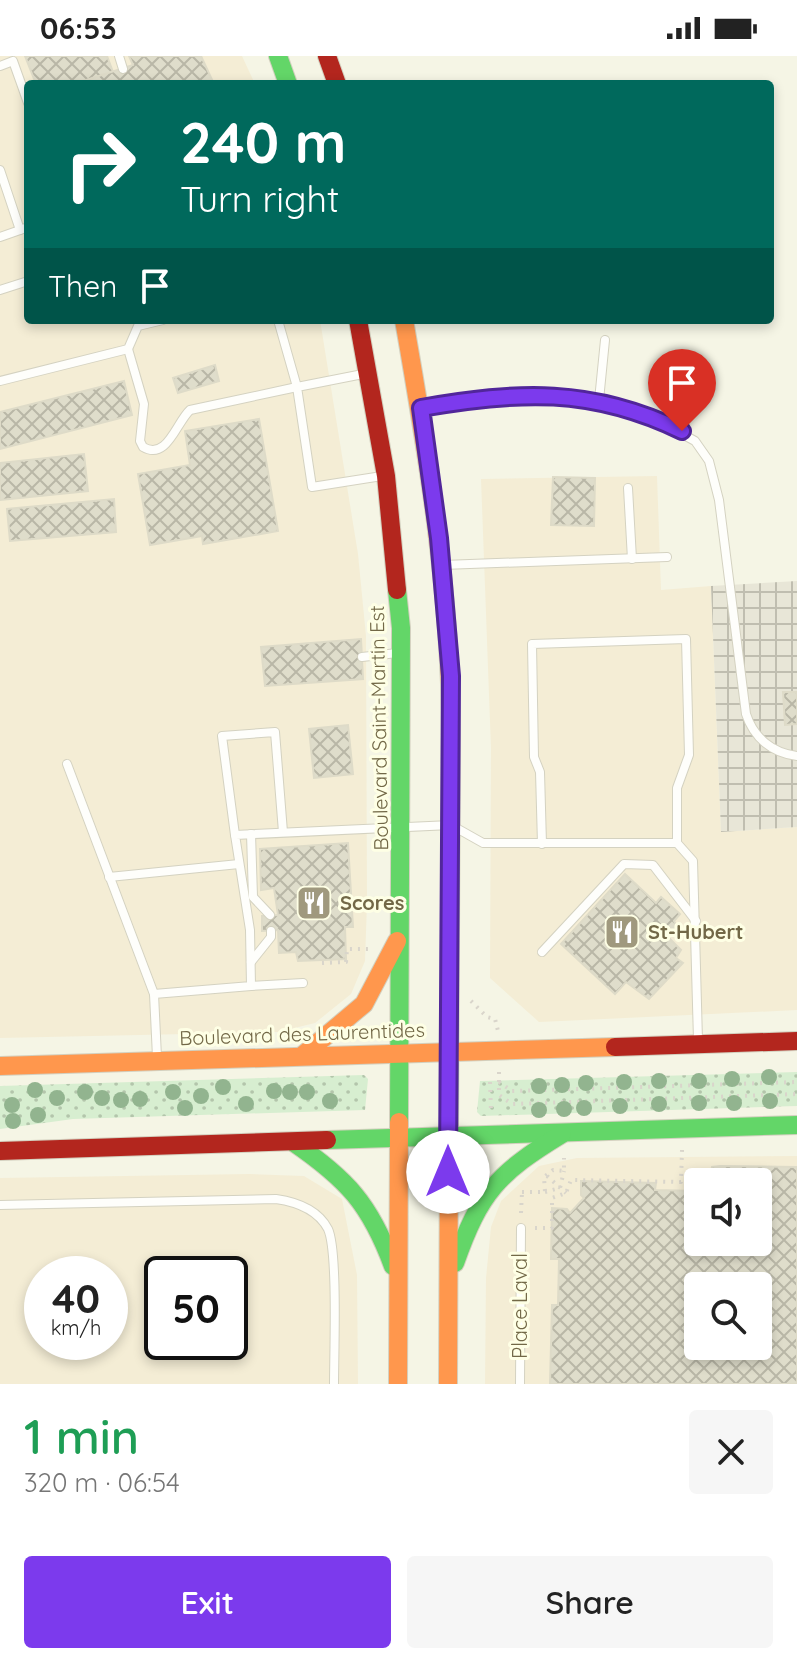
<!DOCTYPE html>
<html lang="en">
<head>
<meta charset="utf-8">
<style>
	:root { --surface:#fff; --page:#f6f6f6; --text:#222; --muted:#767676; --accent:#7c3aed }
	body { margin:0; font-family:Quicksand,sans-serif; background:var(--page); color:var(--text); height:100vh; display:flex; flex-direction:column; font-size:30px; white-space:nowrap }
	* { box-sizing:border-box; margin:0 }
	p { font-size:26px; color:var(--muted) }
	.icon { flex:none; width:44px; height:44px; fill:none; stroke:currentColor; stroke-width:2; stroke-linecap:round; stroke-linejoin:round }
	.map { position:relative; height:1328px; overflow:hidden }
	.side { display:flex; flex-direction:column; background:var(--surface); flex:1 }
	.side>* { flex:none }
	.banner { position:absolute; left:24px; top:24px; width:750px; height:244px; border-radius:8px; box-shadow:0 4px 12px #0003; background:#00695c; color:#fff; overflow:hidden }
	.buttons { position:absolute; left:684px; top:1112px; display:grid; gap:16px }
	.buttons a { display:grid; place-items:center; width:88px; height:88px; border-radius:8px; background:var(--surface); box-shadow:0 4px 12px #0003; font-size:40px }
	.speed { position:absolute; left:24px; top:1200px; display:flex; gap:16px; font-size:40px; font-weight:700; text-align:center }
	.speed>* { display:grid; place-content:center; width:104px; height:104px; border-radius:50%; background:var(--surface); box-shadow:0 4px 12px #0003; line-height:1 }
	.speed small { font-size:20px; font-weight:400 }
	.speed .limit { border:4px solid #111; border-radius:12px; background:#fff; color:#111 }
	.pin { position:absolute; display:grid; place-items:center; width:68px; height:68px; color:#fff; margin:-82px -34px; border-radius:50% 50% 50% 0; rotate:-45deg; box-shadow:0 0 8px #0007 }
	.pin .icon { rotate:45deg }
	.me { position:absolute; width:88px; margin:-44px; rotate:0deg; stroke-linejoin:round; filter:drop-shadow(0 0 6px #0008) }
	.turn { display:flex; align-items:center; gap:28px; height:168px; padding:0 24px; font-size:36px }
	.turn .icon { width:104px; height:104px; stroke-width:2.5 }
	.turn b { display:block; font-size:56px; line-height:68px }
	.then { display:flex; align-items:center; height:76px; padding:0 24px; background:#0003; gap:16px; font-size:30px }
	.round { display:grid; place-items:center; flex:none; width:84px; height:84px; border-radius:8px; background:var(--page) }
	.summary { display:flex; align-items:center; justify-content:space-between; height:136px; padding:0 24px }
	h1 { font-size:48px; font-weight:600; line-height:60px; color:#1e9e55 }
	.cta { display:flex; gap:16px; margin-top:auto; padding:16px 24px }
	.cta a { flex:1; height:92px; border-radius:8px; background:var(--accent); color:#fff; font-size:32px; font-weight:600; line-height:92px; text-align:center }
	.cta a+a { background:var(--page); color:var(--text) }
	.status { display:flex; justify-content:space-between; align-items:center; height:56px; padding:0 40px; background:var(--surface); direction:ltr }
	.status svg { height:22px; fill:currentColor }
	.map>svg:first-child { display:block }
</style>
</head>
<body>
<div class="status"><b>06:53</b><svg viewBox="0 0 49 12"><path d="M0 12V9h3v3zM5 12V6h3v6zM10 12V3h3v9zM15 12V0h3v12zM26 1h20v11H26zM47 4h2v5h-2z"/></svg></div>
<div class="map">
<svg width="797" height="1328" viewBox="0 0 797 1328">
	<defs>
		<pattern id="industrial-grid" width="8" height="8" patternUnits="userSpaceOnUse" patternTransform="scale(2)"><rect width="8" height="8" fill="#e8e6d7"/><path d="M0 4h8M4 0v8" fill="none" stroke="#c0beb0"/></pattern>
		<pattern id="grass-dots" width="8" height="8" patternUnits="userSpaceOnUse" patternTransform="scale(2)"><rect width="8" height="8" fill="#d7eed0"/><path d="M2 2h.1M6 6h.1" fill="none" stroke="#b3c5ab" stroke-width="1.8" stroke-linecap="round"/></pattern>
		<pattern id="building-cross-hatch" width="8" height="8" patternUnits="userSpaceOnUse" patternTransform="scale(2)"><rect width="8" height="8" fill="#dfddcb"/><path d="M0 0l8 8M0 8l8-8" fill="none" stroke="#b9b7a7"/></pattern>
	</defs>
	<rect width="100%" height="100%" fill="#f5f5e5"/>
	<g fill="#f4edd5" fill-rule="evenodd">
		<path d="M0,0H242L255,28H28V264H320L358,498L366,580L367,847L365,905L351,938L315,967L278,976L0,982Z"/>
		<path d="M657,420L661,534L711,530L721,776L797,771V954L539,966L490,922L491,692L481,423Z"/>
		<path d="M797,1100V1328H485L486,1222L491,1171L501,1145L539,1110L577,1102ZM698,1126H758V1186H698ZM698,1230H758V1290H698Z"/>
		<path d="M250,1118L304,1120L342,1143L357,1219L358,1328H0V1122ZM42,1218H110V1286H42ZM162,1218H230V1286H162Z"/>
	</g>
	<path fill="url(#industrial-grid)" d="M797,525V771L721,776L711,530Z"/>
	<g fill="url(#grass-dots)">
		<path d="M797,1016V1050L481,1060L477,1056L480,1025Z"/>
		<path d="M364,1019L368,1023L365,1054L73,1063L0,1073V1030Z"/>
	</g>
	<g fill="url(#building-cross-hatch)" stroke="#dedbc8" stroke-width="2" fill-rule="evenodd">
		<path d="M25,0H107L113,16L74,28H36Z"/>
		<path d="M129,0H201L214,28H74L133,9Z"/>
		<path d="M215,309L219,325L178,337L173,322Z"/>
		<path d="M124,325L132,359L0,393V356Z"/>
		<path d="M259,363L278,475L203,488L202,480L150,489L138,418L190,409L185,375Z"/>
		<path d="M84,398L88,435L0,444V407Z"/>
		<path d="M553,421L595,422L594,470L551,469Z"/>
		<path d="M114,443L116,476L10,485L7,453Z"/>
		<path d="M361,583L363,623L265,630L261,591Z"/>
		<path d="M783,636H797V668L785,669Z"/>
		<path d="M348,669L353,718L314,722L309,673Z"/>
		<path d="M348,787L353,871H345L346,903L298,905L296,896L279,897L278,874L262,875V860L278,859L274,832L261,834L260,793Z"/>
		<path d="M625,818L656,847L661,841L680,858L674,865L677,871L668,881L681,894L676,902L683,907L649,943L626,926L615,938L561,888Z"/>
		<path d="M720,1110L797,1111V1328H550L552,1249H558L559,1203H551L552,1152L567,1153L570,1157L584,1142L581,1139V1125L656,1127L655,1134L697,1135L698,1125L711,1119L712,1111ZM698,1126H758V1186H698ZM698,1230H758V1290H698Z"/>
	</g>
	<g fill="none" stroke-linecap="round" stroke-linejoin="round">
		<defs>
			<g id="lane">
				<path d="M119,0L123,13"/>
				<path d="M0,10L13,5L28,47"/>
				<path d="M0,114L20,174L28,171"/>
				<path d="M0,181L20,174"/>
				<path d="M0,234L28,225"/>
				<path d="M128,293L144,348L140,385L143,391C167,405 176,367 190,354L297,331L278,264"/>
				<path d="M363,318L297,331L312,431L382,420"/>
				<path d="M0,325L128,293L138,270L163,264"/>
				<path d="M599,344L605,284"/>
				<path d="M422,352L504,339H562L640,355L695,385L709,405L719,444L746,658C754,682 772,697 797,700"/>
				<path d="M628,432L632,503"/>
				<path d="M443,509L667,501"/>
				<path d="M362,601L397,597"/>
				<path d="M67,708L154,938"/>
				<path d="M251,778L253,841L270,859"/>
				<path d="M235,779L222,680L275,676L283,776"/>
				<path d="M542,788L540,716L534,701L532,588L686,583L689,699L677,732V787"/>
				<path d="M109,821L239,808"/>
				<path d="M542,896L624,808L653,809L696,865"/>
				<path d="M251,906L271,881V875"/>
				<path d="M251,930L303,927"/>
				<path d="M157,1001L154,938L251,930L250,874L235,779L451,769L483,787H677L693,805L698,984"/>
				<path d="M0,1149L276,1143C297,1146 318,1154 328,1173C338,1195 334,1298 334,1328"/>
				<path d="M520,1328L521,1172"/>
			</g>
			<g id="fast">
				<path d="M278,0L288,28"/>
				<path d="M397,534L401,572L399,1066"/>
				<path d="M449,1077L451,678"/>
				<path d="M327,1084L797,1069"/>
				<path d="M293,1086C347,1123 370,1148 393,1210"/>
				<path d="M455,1207C480,1136 498,1117 562,1078"/>
			</g>
			<g id="slow">
				<path d="M404,264C428,401 451,539 451,678"/>
				<path d="M302,1000L364,948L397,885"/>
				<path d="M0,1010L615,991"/>
				<path d="M398,1328L399,1066"/>
				<path d="M448,1328L449,1077"/>
			</g>
			<g id="jam">
				<path d="M327,0L337,28"/>
				<path d="M358,264L386,420L397,534"/>
				<path d="M615,991L797,985"/>
				<path d="M0,1095L327,1084"/>
			</g>
		</defs>
		<use href="#lane" stroke="#d4d2c1" stroke-width="10"/>
		<use href="#fast" stroke="#d3d0bf" stroke-width="20"/>
		<use href="#slow" stroke="#d3d0bf" stroke-width="20"/>
		<use href="#jam" stroke="#d3d0bf" stroke-width="20"/>
		<g stroke="#d9d5cb" stroke-width="4" stroke-dasharray="2 6" stroke-linecap="butt">
			<path d="M322,907L346,906L347,893H368"/>
			<path d="M471,945L487,961L495,963L498,975"/>
			<path d="M499,1016V1039L512,1048L797,1038"/>
			<path d="M490,1026L491,1056"/>
			<path d="M499,1026L512,1035L797,1026"/>
			<path d="M547,1120L566,1137"/>
			<path d="M522,1136H545L544,1121L553,1114L564,1115V1102"/>
			<path d="M545,1136L560,1132L564,1115"/>
			<path d="M521,1157L522,1136"/>
			<path d="M535,1172H552V1142L566,1137L571,1124L681,1126L682,1094"/>
		</g>
		<use href="#lane" stroke="#fefefb" stroke-width="8"/>
		<use href="#fast" stroke="#63d668" stroke-width="18"/>
		<use href="#slow" stroke="#ff974d" stroke-width="18"/>
		<use href="#jam" stroke="#b3261e" stroke-width="18"/>
	</g>
	<g fill="#92b48f">
		<circle cx="769" cy="1021" r="8"/>
		<circle cx="732" cy="1023" r="8"/>
		<circle cx="659" cy="1025" r="8"/>
		<circle cx="699" cy="1025" r="8"/>
		<circle cx="624" cy="1026" r="8"/>
		<circle cx="586" cy="1027" r="8"/>
		<circle cx="562" cy="1029" r="8"/>
		<circle cx="539" cy="1030" r="8"/>
		<circle cx="223" cy="1031" r="8"/>
		<circle cx="35" cy="1034" r="8"/>
		<circle cx="274" cy="1035" r="8"/>
		<circle cx="85" cy="1036" r="8"/>
		<circle cx="173" cy="1036" r="8"/>
		<circle cx="290" cy="1036" r="8"/>
		<circle cx="307" cy="1036" r="8"/>
		<circle cx="201" cy="1040" r="8"/>
		<circle cx="57" cy="1042" r="8"/>
		<circle cx="102" cy="1042" r="8"/>
		<circle cx="140" cy="1043" r="8"/>
		<circle cx="121" cy="1044" r="8"/>
		<circle cx="330" cy="1045" r="8"/>
		<circle cx="770" cy="1045" r="8"/>
		<circle cx="699" cy="1047" r="8"/>
		<circle cx="734" cy="1047" r="8"/>
		<circle cx="246" cy="1048" r="8"/>
		<circle cx="659" cy="1048" r="8"/>
		<circle cx="12" cy="1049" r="8"/>
		<circle cx="620" cy="1050" r="8"/>
		<circle cx="185" cy="1052" r="8"/>
		<circle cx="584" cy="1052" r="8"/>
		<circle cx="564" cy="1053" r="8"/>
		<circle cx="539" cy="1054" r="8"/>
		<circle cx="38" cy="1059" r="8"/>
		<circle cx="13" cy="1065" r="8"/>
	</g>
	<g fill="none" stroke-linecap="round" stroke-linejoin="round">
		<defs>
			<path id="route" d="M448,1116L451,620L439,482L421,352C518,335 591,331 682,375"/>
		</defs>
		<use href="#route" stroke="#51269a" stroke-width="20"/>
		<use href="#route" stroke="#7c3aed" stroke-width="14"/>
	</g>
	<defs>
		<symbol id="restaurant-square" viewBox="-11 -11 22 22"><rect x="-9" y="-9" width="18" height="18" rx="4" fill="#a0997e" stroke="#feffe5"/><path d="M-5-6h1v4h1v-4h1v4h1v-4h1v5L-1.5 .5V6h-2V.5L-5-1ZM5-6V6H3V1.5H1.5Q1.5-4 5-6Z" fill="#fff"/></symbol>
	</defs>
	<g fill-rule="evenodd">
		<use href="#restaurant-square" x="294" y="827" width="40" height="40"/>
		<use href="#restaurant-square" x="602" y="856" width="40" height="40"/>
	</g>
	<g text-anchor="middle" stroke-width="6" stroke-linejoin="round" paint-order="stroke">
		<g font-size="20" fill="#726847" stroke="#feffe5">
			<text transform="translate(379 672) rotate(-91)" y="7">Boulevard Saint-Martin Est</text>
			<text transform="translate(302 978) rotate(-2)" y="7">Boulevard des Laurentides</text>
			<text transform="translate(520 1250) rotate(-90)" y="7">Place Laval</text>
		</g>
		<g font-size="20" font-weight="bold" fill="#726847" stroke="#feffe5" text-anchor="start">
			<text x="340" y="854">Scores</text>
			<text x="648" y="883">St-Hubert</text>
		</g>
	</g>
</svg>
<div class="buttons">
<a><svg class="icon" aria-label="sound" viewBox="0 0 24 24"><path d="M4 9h4l5-4v14l-5-4H4zM17 9q2 3 0 6"/></svg></a>
<a><svg class="icon" aria-label="search" viewBox="0 0 24 24"><circle cx="10" cy="10" r="6"/><path d="M15 15l6 6"/></svg></a>
</div>
<div class="speed"><div>40<small>km/h</small></div><div class="limit">50</div></div>
<div class="pin" style="left:682px;top:375px;background:#d93025"><svg class="icon" aria-label="arrive" viewBox="0 0 24 24"><path d="M6 21V4h12l-3 4 3 4H6"/></svg></div>
<svg class="me" style="left:448px;top:1116px" viewBox="-20 -20 40 40"><circle r="19" fill="#fff"/><path d="M0-13L10 11 0 6-10 11z" fill="#7c3aed"/></svg>
<div class="banner">
<div class="turn"><svg class="icon" aria-label="right" viewBox="0 0 24 24"><path d="M7 20v-9h11M14 6l5 5-5 5"/></svg><div><b>240 m</b>Turn right</div></div>
<div class="then">Then<svg class="icon" aria-label="arrive" viewBox="0 0 24 24"><path d="M6 21V4h12l-3 4 3 4H6"/></svg></div>
</div>
</div>
<section class="side">
<div class="summary"><div><h1>1 min</h1><p>320 m · 06:54</p></div><a class="round"><svg class="icon" aria-label="close" viewBox="0 0 24 24"><path d="M6 6l12 12M18 6L6 18"/></svg></a></div>
<div class="cta"><a>Exit</a><a>Share</a></div>
</section>
</body>
</html>
